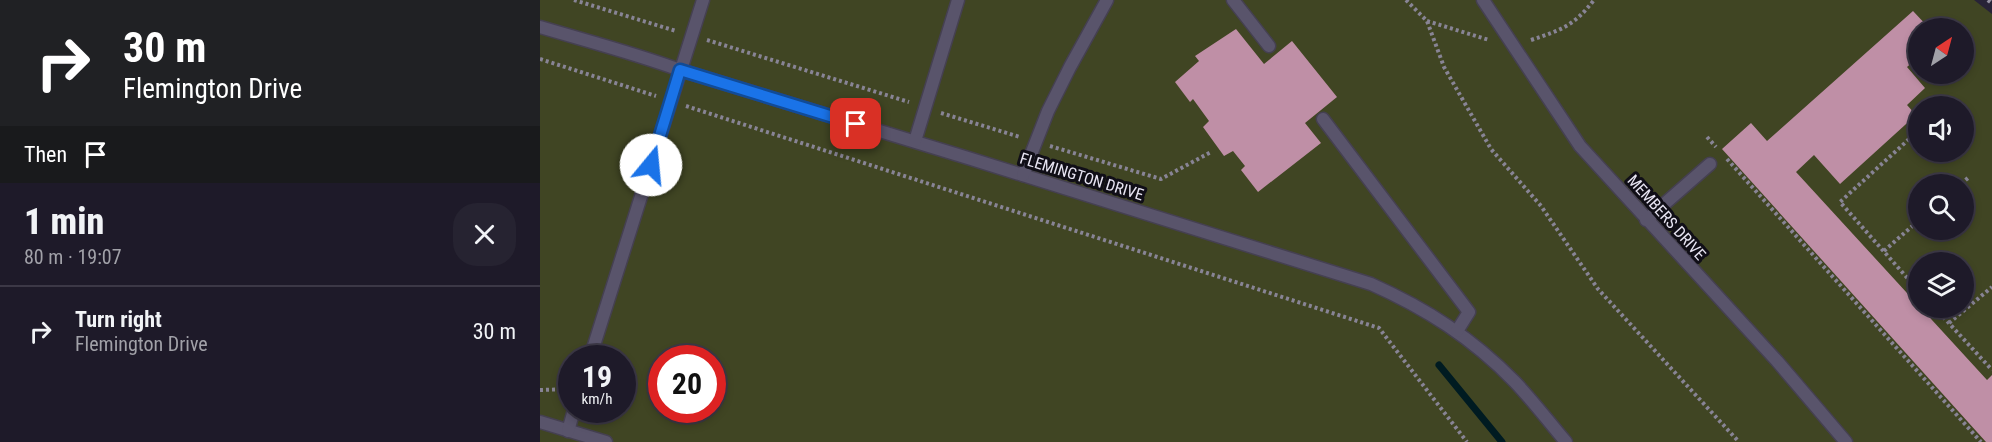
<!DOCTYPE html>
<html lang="en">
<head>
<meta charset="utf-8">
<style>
	:root { --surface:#1e1a29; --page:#262331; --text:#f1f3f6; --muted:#a1a1a8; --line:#3c3846 }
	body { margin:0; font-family:"Roboto Condensed",sans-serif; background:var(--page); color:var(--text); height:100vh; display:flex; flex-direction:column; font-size:22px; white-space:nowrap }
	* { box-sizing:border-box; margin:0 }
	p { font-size:20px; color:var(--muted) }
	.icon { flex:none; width:33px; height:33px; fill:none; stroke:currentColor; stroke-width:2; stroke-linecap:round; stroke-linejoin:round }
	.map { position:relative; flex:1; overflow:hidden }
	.drawer { display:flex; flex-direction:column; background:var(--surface); width:540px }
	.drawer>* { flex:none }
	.hud { background:#202124; color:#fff; overflow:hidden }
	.needle { width:39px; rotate:36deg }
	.tools { position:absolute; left:1368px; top:18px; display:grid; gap:12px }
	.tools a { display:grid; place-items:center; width:66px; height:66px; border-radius:50%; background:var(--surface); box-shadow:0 3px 9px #0003,0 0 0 2px var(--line); font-size:30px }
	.speed { position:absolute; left:18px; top:345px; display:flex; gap:12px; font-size:30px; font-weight:700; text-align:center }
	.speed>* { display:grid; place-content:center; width:78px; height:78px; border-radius:50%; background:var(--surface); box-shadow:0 3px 9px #0003,0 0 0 2px var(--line); line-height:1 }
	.speed small { font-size:15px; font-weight:400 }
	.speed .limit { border:9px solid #d22; background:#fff; color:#111 }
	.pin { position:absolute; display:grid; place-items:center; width:51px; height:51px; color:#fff; margin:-26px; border-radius:12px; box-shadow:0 3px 9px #0006 }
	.me { position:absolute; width:66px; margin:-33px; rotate:17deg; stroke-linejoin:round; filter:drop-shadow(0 0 4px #0008) }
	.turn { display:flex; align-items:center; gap:21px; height:126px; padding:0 24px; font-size:27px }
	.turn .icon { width:78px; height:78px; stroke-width:2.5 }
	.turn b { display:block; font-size:42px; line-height:51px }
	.then { display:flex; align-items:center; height:57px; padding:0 24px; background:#0003; gap:12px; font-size:22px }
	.round { display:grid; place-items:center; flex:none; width:63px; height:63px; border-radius:24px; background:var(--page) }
	.headline { display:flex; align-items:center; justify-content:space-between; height:102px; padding:0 24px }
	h1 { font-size:36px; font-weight:800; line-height:45px }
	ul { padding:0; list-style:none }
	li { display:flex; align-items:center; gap:18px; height:90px; padding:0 24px; border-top:2px solid var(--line) }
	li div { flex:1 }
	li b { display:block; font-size:22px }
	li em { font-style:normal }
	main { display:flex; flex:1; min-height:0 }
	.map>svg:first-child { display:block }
</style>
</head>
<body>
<main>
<section class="drawer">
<div class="hud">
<div class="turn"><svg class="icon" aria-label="right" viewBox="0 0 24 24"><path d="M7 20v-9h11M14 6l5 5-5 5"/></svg><div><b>30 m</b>Flemington Drive</div></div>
<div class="then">Then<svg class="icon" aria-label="arrive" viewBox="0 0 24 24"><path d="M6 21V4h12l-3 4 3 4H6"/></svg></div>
</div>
<div class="headline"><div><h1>1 min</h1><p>80 m · 19:07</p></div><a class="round"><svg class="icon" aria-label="close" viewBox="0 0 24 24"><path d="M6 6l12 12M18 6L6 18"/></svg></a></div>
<ul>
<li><svg class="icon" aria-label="right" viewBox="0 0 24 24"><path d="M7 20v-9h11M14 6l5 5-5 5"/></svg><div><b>Turn right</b><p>Flemington Drive</p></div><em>30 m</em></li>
</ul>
</section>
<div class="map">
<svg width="1452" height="442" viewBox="0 0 1452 442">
	<rect width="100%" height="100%" fill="#282337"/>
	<path fill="#404523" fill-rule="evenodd" d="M0,0H1434L1452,14V442H0ZM1378,28H1424V74H1378ZM1378,106H1424V152H1378ZM1378,184H1424V230H1378ZM1378,262H1424V308H1378ZM32,358H82V410H32ZM122,358H172V410H122Z"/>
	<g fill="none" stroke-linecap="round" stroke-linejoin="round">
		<path stroke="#001b21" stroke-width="7" d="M899,365L962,442"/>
	</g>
	<g fill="#bf8fa6">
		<path d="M1373,11L1389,28H1378V57L1367,67L1385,88L1367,105L1376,115L1300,184L1274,155L1256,172L1378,305V308H1381L1447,380L1452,375V442H1446L1182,149L1211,123L1227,141Z"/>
		<path d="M696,29L724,64L752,41L797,97L765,123L781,143L718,192L701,170L705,166L693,151L684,156L663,127L669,121L653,99L650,102L635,82L659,61L655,56Z"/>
	</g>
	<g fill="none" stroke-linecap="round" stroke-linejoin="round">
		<defs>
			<g id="service">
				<path d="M693,0L729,46"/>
				<path d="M943,0L1040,146L1237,361L1306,442"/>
				<path d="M0,27C47,41 94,53 140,70L428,158L831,284C887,309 932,338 975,382C993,401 1009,422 1026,442"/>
				<path d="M783,119L929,312L917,331"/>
				<path d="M375,141L418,0"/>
				<path d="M483,175L508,111L530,67L567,0"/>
				<path d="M1106,220L1170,164"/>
				<path d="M50,358L163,0"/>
				<path d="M0,422L66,442"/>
				<path d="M28,431L34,410"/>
			</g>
		</defs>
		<use href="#service" stroke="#454051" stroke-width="15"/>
		<g stroke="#888495" stroke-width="4" stroke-dasharray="3 3" stroke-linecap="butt">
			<path d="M34,0L136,31"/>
			<path d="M866,0L887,21L904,67L951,149L1001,206L1058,289L1199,442"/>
			<path d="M887,21L949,40"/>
			<path d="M167,40L369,102"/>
			<path d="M991,40C1021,30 1034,26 1054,0"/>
			<path d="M0,59L116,96"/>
			<path d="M146,106L839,328L927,442"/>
			<path d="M401,113L480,137"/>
			<path d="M1378,131L1300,202L1378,290"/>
			<path d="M1167,137L1176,147"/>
			<path d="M510,146L621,179L671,152"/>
			<path d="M1187,159L1441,442"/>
			<path d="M1421,184L1428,178"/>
			<path d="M1344,251L1378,221"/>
			<path d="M1395,308L1452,370"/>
			<path d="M1409,323L1452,287"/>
			<path d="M0,390L32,389"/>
		</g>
		<use href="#service" stroke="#59546b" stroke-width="12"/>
		<path stroke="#9591a2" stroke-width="4.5" stroke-dasharray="3 6" stroke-linecap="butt" d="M1448,0L1452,3"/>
	</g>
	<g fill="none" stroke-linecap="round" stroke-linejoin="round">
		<defs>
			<path id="route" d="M111,165L140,70L316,124"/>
		</defs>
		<use href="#route" stroke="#114b97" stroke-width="15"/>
		<use href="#route" stroke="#1a73e8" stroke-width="10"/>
	</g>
	<g text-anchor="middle" stroke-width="6" stroke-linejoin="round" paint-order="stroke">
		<g font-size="16" fill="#e8e5f3" stroke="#100e17">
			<text transform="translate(542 176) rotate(17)" y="6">FLEMINGTON DRIVE</text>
			<text transform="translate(1127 217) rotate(48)" y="6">MEMBERS DRIVE</text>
		</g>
	</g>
</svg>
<div class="tools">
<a><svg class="needle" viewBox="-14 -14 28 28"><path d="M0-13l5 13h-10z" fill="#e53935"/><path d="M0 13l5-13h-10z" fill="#a1a1a8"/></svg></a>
<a><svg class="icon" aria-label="sound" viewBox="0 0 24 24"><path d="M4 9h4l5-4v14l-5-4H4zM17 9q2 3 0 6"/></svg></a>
<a><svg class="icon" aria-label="search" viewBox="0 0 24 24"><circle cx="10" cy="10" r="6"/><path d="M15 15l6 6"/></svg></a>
<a><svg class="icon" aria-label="layers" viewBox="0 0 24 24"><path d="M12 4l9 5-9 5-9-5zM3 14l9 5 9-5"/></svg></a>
</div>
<div class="speed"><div>19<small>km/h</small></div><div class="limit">20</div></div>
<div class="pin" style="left:316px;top:124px;background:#d93025"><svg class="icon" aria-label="arrive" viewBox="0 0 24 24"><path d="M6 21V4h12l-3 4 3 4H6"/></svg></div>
<svg class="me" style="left:111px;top:165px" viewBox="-20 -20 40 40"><circle r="19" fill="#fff"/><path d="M0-13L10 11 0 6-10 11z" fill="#1a73e8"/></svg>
</div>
</main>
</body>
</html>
